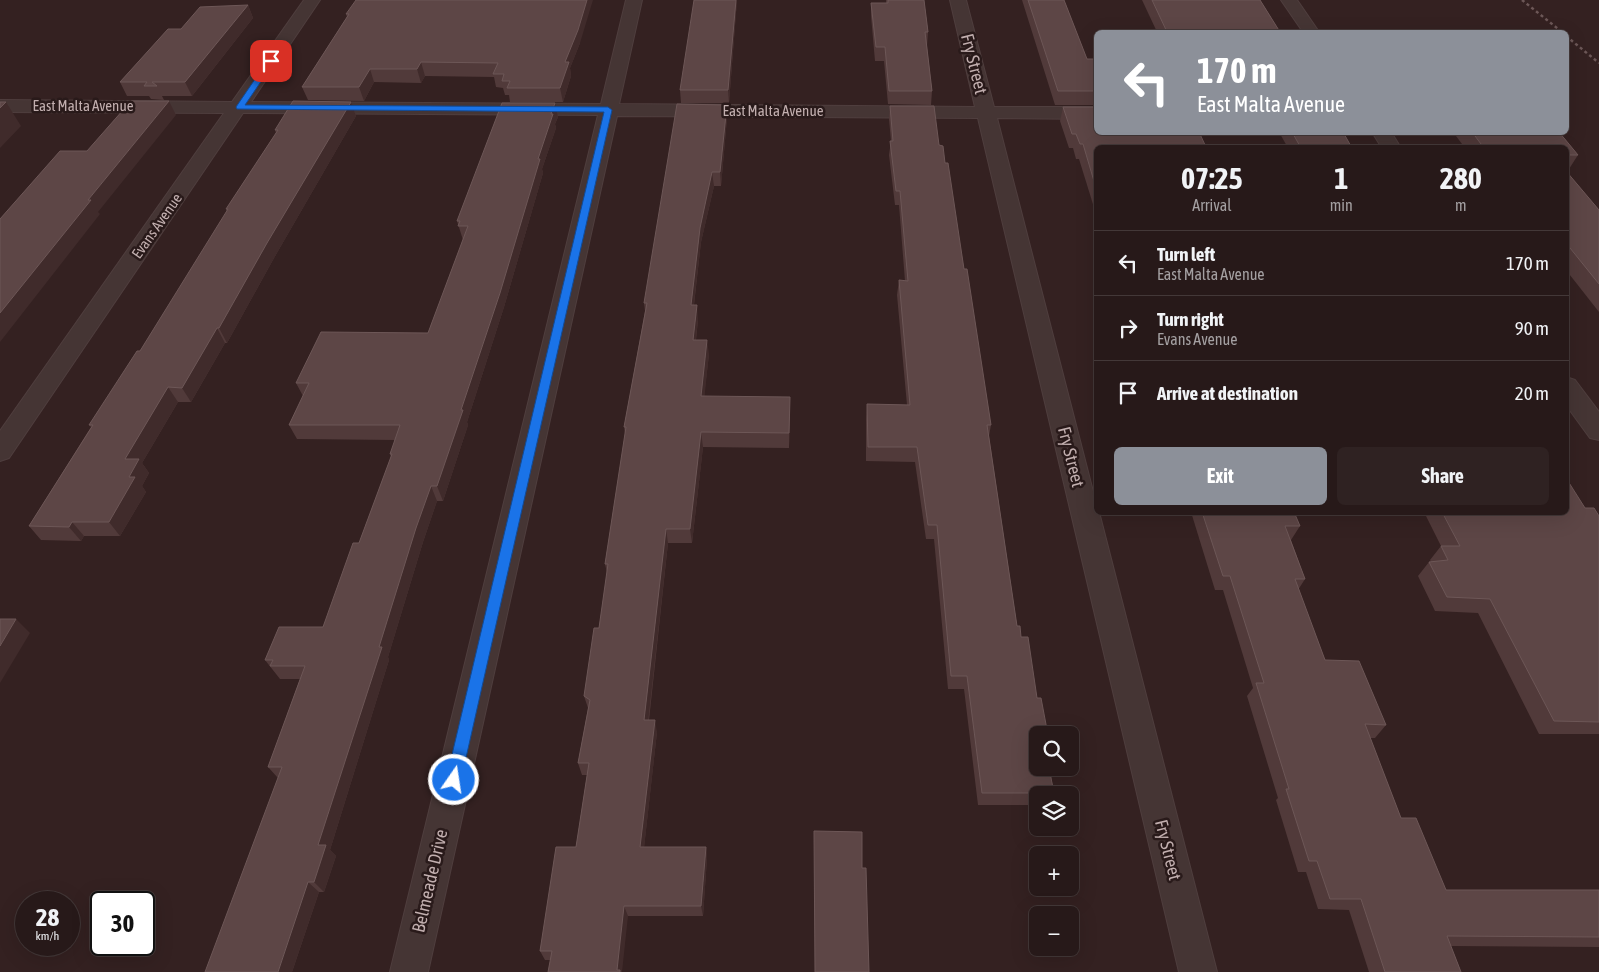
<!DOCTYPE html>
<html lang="en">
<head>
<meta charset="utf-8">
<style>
	:root { --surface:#271919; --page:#2f2222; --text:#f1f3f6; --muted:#a4a0a2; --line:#433838; --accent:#8c9099 }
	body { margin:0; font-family:"Asap Condensed",sans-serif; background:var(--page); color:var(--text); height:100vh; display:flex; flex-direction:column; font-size:19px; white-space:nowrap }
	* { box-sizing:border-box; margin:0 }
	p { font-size:16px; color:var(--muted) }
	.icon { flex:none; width:28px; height:28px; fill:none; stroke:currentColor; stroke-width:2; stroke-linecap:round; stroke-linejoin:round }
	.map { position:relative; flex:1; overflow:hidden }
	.drawer { position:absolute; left:1094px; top:145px; width:475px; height:370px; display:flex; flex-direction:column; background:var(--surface); border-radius:8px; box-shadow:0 5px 20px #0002,0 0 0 1px var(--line) }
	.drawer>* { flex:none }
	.banner { position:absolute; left:1094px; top:30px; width:475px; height:105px; border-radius:8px; box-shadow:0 5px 20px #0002,0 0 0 1px var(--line); background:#8c9099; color:#fff; overflow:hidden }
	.controls { position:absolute; left:1029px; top:726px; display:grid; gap:10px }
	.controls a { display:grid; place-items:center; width:50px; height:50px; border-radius:8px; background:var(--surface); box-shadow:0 5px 20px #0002,0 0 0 1px var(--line); font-size:25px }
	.speed { position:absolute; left:15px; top:891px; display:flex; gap:10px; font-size:25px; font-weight:700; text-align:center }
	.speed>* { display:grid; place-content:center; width:65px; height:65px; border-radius:50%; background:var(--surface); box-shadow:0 5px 20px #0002,0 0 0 1px var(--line); line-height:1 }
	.speed small { font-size:12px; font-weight:400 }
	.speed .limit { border:2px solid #111; border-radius:8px; background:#fff; color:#111 }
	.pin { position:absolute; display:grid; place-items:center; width:42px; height:42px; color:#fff; margin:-21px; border-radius:10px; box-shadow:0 2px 8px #0006 }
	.me { position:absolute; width:55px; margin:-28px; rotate:13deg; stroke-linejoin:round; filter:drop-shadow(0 0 4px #0008) }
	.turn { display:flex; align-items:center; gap:18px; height:105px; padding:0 20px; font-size:22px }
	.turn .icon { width:65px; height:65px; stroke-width:2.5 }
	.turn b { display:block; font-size:35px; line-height:42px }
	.eta { display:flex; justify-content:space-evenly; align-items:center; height:85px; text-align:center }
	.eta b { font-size:30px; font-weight:700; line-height:35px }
	.cta { display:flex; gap:10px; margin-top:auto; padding:10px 20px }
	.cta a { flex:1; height:58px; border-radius:8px; background:var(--accent); color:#fff; font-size:20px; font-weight:700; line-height:58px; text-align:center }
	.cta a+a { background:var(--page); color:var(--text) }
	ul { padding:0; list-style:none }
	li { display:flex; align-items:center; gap:15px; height:65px; padding:0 20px; border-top:1px solid var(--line) }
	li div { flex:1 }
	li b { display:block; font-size:19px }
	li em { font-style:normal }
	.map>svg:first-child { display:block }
</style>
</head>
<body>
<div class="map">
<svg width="1599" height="972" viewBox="0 0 1599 972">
	<rect width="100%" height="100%" fill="#342121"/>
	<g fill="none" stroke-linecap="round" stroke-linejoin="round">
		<defs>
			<g id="minor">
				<path d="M304,0H320L251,102L601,104L626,0H642L619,104L975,107L950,0H966L994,107H1096V119L997,118L1096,503V512H1099L1217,972H1179L978,118L617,116L428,972H390L598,115L243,113L9,458L0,461V431L224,113L0,112V100L232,102Z"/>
				<path d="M1281,0H1297L1319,32H1303Z"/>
				<path d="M1372,132H1391L1401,148H1382Z"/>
				<path d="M1566,377L1575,380L1599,412V440L1590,438L1566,405Z"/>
			</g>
		</defs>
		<use href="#minor" stroke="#4f3e3e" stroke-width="2"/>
		<use href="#minor" fill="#453534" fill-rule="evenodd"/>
		<g stroke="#6c5757" stroke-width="2.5" stroke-dasharray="3 3" stroke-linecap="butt">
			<path d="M1522,0L1562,32"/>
			<path d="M1566,36L1599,63"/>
		</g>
	</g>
	<g fill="#513a3a">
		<path d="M737,0L729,103H681L680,90Z"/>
		<path d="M886,0H924L928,32L927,46L932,91L931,105L888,104L884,61H875L871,16V3H886Z"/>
		<path d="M1022,0H1064L1087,59H1096V105H1055Z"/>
		<path d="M1142,0H1260L1280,32H1157Z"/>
		<path d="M248,5L253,18L192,96H162L164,100L151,99L149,96H127L120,82L181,29Z"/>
		<path d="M346,14L580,43L570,68L571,76L563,102H510L509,95H505L503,88L496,87L494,77L425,76L421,83L374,82L364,101L308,100L302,87L347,17Z"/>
		<path d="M351,102L356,116L274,258L227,343H225L191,402H178L142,463L149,473L142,486L146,492L120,536H84L81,541L41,540L29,526L91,427L89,425L140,351L227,212L226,209L276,133L275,130Z"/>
		<path d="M555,103L558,117L555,124L556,128L542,169L543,173L504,307L467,422L468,425L443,501H437L423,542L388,657L389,660L330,850L336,856L324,892H319L292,972L278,778L268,767L300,679H280L265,660L323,627L359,543L391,457L390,454L395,440L297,439L289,425L303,396L296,383L428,333L463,240L457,221Z"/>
		<path d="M890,106L939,145L945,163L964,269L991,425L989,436L1038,768H1051L1050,770L1054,793L1053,795H1038V805H978L964,689H948L934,539H926L915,462L866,461V419L867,404L907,405L897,295L899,280L905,281L899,205H895L889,155L891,141L889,119Z"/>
		<path d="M1063,107L1206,147L1096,148V214L1079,159H1076L1073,148H1069L1060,121Z"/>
		<path d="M727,118L721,186H714L701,242L694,305L698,320L696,340L709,354L704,396L790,412L789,448L703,447L692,543H668L649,720L657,732L644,847H706L707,858L703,916H628L550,960H545L540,951L576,847L587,775H582L578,763L588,708L584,696L599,628L607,573L605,564L625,434L624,427L645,311L644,303Z"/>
		<path d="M1279,132H1343L1352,148H1288Z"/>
		<path d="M1453,132H1559L1578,155L1569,169H1566V148H1465Z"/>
		<path d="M1566,171L1599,210V312L1566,270Z"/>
		<path d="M1585,508L1599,516V734H1539L1478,613L1435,611L1418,576L1429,562H1431L1430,560L1441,546L1424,512H1566Z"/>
		<path d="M1191,512H1294L1300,526L1291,540L1305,579L1298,590L1325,660L1386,725L1375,738H1370L1401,818L1446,890H1599V947L1451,946L1461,972H1369L1349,910L1318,909L1306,872H1298L1276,800L1278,798L1247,696L1253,688L1223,590H1215Z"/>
	</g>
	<g fill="#402b2b">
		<path d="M587,0H593L580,43L570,68L571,76L563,102L560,88L565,62Z"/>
		<path d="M736,0H737L729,103L728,90Z"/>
		<path d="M248,5L253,18L192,96L185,82Z"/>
		<path d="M421,62L425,76L421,83L417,69Z"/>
		<path d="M370,69L374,82L364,101L359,87Z"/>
		<path d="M169,101L176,115L98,212L100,214L0,342V313L88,200Z"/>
		<path d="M6,102L21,126L0,148V108Z"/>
		<path d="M351,102L356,116L274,258L227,343L219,328L267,243Z"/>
		<path d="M555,103L558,117L555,124L556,128L542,169L543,173L504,307L467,422L468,425L443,501L437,486Z"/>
		<path d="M727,105V118L721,186L720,172Z"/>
		<path d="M712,172L714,186L701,242L692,320L691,305L700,228Z"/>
		<path d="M697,305L698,320L694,354L693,340Z"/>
		<path d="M217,328L225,343L191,402L182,388Z"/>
		<path d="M707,340L709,354L703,411L701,396Z"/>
		<path d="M168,387L178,402L142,463L149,473L142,486L146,492L120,536L109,522L129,477L125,459Z"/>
		<path d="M790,397V412L789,448V433Z"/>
		<path d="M701,432L703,447L692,543L690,529Z"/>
		<path d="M431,486L437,501L423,542L388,657L389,660L330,850L336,856L324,892L314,882L318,845L416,528Z"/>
		<path d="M72,522L84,536L81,541L69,527Z"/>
		<path d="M666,529L668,543L647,732L644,720Z"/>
		<path d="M16,619L30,633L0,683V646Z"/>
		<path d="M655,720L657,732L643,858L640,847Z"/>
		<path d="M706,847L707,858L703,916L701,906Z"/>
		<path d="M308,882L319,892L292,972H278Z"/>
		<path d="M624,906L628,916L622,972H618L617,970Z"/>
	</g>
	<g fill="#5d4646" stroke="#6d5757">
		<path d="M356,0H587L578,30L565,62H569L560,88H507L510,81H502L504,74H493L498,63L421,62L417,69H370L359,87H302L349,14H346Z"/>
		<path d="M694,0H736L728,90H680Z"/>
		<path d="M888,0H924L928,32H925L932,91H889L885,47H876L871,3H888Z"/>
		<path d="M1028,0H1064L1087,59H1096V91H1058Z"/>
		<path d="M1152,0H1260L1280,32H1167Z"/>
		<path d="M248,5L185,82H152L157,86H144L147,82H120L168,29H181L200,7Z"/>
		<path d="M131,101H169L88,200H91L0,313V219L60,151H87Z"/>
		<path d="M293,101L351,102L267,243L219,328H217L182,388L168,387L125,459H139L129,477H135L109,522H72L69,527L29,526L93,425H89L137,351H140L228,209H226L278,130H275Z"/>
		<path d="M0,102H6L0,108Z"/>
		<path d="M502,103H555L551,114H553L538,159H540L500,293L461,410H463L437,486H431L416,528L379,647H382L318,845H326L314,882H308L278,972H205L282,767H268L305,666H270L273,660H265L279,627H323L353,543H359L392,454H390L400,425H289L309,383H296L321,332L428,333L468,226H458L460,221H457Z"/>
		<path d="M677,104L727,105L720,172H712L700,228L691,305H697L693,340H707L701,396L790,397L789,433L701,432L690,529H666L644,720H655L640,847H706L701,906H624L617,970H620V972H548L552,951H540L556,847H576L589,763H578L590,700L584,696L594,628H599L608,564H605L626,427H624L647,303H644Z"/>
		<path d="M890,106H934L939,145L943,146L945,163H948L964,269H967L991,425H987L1017,626H1020L1021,637H1028L1037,698H1041L1048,735H1038V768H1049L1054,793H982L967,676H951L937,525H928L917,447H868L867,404L910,405L899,280L908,281L900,191H896L890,141H893Z"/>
		<path d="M1063,107H1096V132H1199L1206,147H1141V148H1096V188L1083,144H1080L1076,134H1072Z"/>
		<path d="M1292,132H1343L1352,148H1301Z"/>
		<path d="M1472,132H1559L1578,155H1566V148H1484Z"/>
		<path d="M1566,171L1599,210V284L1566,243Z"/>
		<path d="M1566,478L1585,508H1594L1599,516V722L1554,721L1490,599L1447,597L1429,562L1448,560L1441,546H1460L1442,512H1566Z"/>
		<path d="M1202,512H1294L1300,526H1285L1305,579H1295L1325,660L1359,661L1386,725L1365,724L1401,818H1416L1446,890H1599V937L1447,936L1461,972H1385L1361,899H1330L1317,861H1309L1286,789H1289L1256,683H1264L1230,576H1223Z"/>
		<path d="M0,619H16L0,646Z"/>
		<path d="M814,831L862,832V868H866L869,972H815Z"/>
	</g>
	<path fill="#1a73e8" stroke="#114b97" d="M271,59L275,61L245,105L608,107L612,110L461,780L459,785L454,787L448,785L446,780L604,112L237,109L236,107L268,60Z"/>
	<g text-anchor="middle" stroke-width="5" stroke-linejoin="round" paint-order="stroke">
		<g font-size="15" fill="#c2afaf" stroke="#291a1a">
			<text x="83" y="111">East Malta Avenue</text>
			<text x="773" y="116">East Malta Avenue</text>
			<text transform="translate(157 226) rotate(-55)" y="5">Evans Avenue</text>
		</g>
		<g font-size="18" fill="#c2afaf" stroke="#291a1a">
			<text transform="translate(974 64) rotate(76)" y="6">Fry Street</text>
			<text transform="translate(1071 457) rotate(76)" y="6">Fry Street</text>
			<text transform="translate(1168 850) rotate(76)" y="6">Fry Street</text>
			<text transform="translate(430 881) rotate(-77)" y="6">Belmeade Drive</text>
		</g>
	</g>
</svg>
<div class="controls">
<a><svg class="icon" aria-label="search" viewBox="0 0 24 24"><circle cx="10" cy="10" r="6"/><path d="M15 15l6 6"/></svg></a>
<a><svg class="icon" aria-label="layers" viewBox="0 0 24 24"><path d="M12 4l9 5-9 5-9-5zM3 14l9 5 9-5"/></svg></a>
<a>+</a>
<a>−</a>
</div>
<div class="speed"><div>28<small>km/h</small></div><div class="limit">30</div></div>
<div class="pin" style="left:271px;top:61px;background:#d93025"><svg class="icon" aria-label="arrive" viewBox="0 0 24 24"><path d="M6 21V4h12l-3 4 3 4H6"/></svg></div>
<svg class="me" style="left:454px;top:780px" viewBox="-20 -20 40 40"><circle r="17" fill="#1a73e8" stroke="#fff" stroke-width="3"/><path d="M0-11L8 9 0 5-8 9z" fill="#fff"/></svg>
<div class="banner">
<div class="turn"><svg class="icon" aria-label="left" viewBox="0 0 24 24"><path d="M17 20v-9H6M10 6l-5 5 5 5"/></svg><div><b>170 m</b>East Malta Avenue</div></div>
</div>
<section class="drawer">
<div class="eta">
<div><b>07:25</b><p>Arrival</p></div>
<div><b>1</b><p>min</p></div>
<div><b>280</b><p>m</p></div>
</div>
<ul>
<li><svg class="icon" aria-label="left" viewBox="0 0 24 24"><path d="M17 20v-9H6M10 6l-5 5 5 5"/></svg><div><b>Turn left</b><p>East Malta Avenue</p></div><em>170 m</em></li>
<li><svg class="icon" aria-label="right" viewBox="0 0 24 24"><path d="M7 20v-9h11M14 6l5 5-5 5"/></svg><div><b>Turn right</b><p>Evans Avenue</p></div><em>90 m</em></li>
<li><svg class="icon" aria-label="arrive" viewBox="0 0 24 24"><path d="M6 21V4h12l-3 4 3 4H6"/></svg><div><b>Arrive at destination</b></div><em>20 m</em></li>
</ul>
<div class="cta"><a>Exit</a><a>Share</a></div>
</section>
</div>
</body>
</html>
